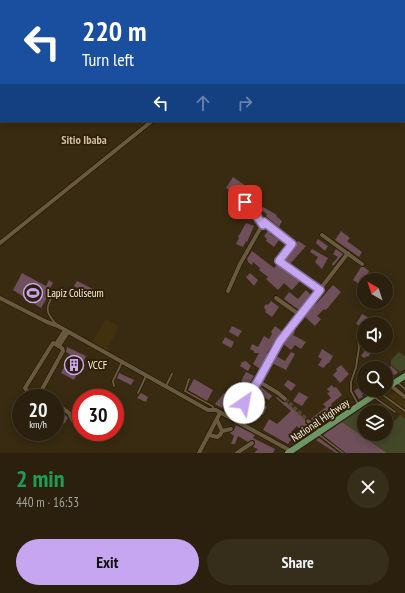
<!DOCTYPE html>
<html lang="en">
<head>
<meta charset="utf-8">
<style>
	:root { --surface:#2a200d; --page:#362d1b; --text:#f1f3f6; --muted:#a5a39d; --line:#463e2e; --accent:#c6a6f0 }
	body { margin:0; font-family:"PT Sans Narrow",sans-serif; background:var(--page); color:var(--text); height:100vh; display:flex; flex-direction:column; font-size:15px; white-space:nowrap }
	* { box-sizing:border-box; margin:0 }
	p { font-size:13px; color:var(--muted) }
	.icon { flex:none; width:22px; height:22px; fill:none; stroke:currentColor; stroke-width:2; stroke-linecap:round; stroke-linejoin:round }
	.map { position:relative; height:453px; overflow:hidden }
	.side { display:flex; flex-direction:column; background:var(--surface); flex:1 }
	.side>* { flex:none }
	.banner { position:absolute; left:0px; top:0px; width:405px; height:122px; box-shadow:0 2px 10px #0003,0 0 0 1px var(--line); background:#1a4fa0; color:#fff; overflow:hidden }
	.needle { width:26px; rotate:321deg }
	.controls { position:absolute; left:357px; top:273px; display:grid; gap:8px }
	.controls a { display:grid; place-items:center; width:36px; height:36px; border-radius:50%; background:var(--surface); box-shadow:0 2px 10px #0003,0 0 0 1px var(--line); font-size:20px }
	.speed { position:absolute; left:12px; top:389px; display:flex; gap:8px; font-size:20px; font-weight:700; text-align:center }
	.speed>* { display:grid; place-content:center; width:52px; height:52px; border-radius:50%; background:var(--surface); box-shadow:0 2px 10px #0003,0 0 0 1px var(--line); line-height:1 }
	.speed small { font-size:10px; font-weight:400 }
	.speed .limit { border:6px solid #d22; background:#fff; color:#111 }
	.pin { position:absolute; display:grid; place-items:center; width:34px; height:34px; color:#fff; margin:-17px; border-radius:8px; box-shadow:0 2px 6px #0006 }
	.me { position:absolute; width:44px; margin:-22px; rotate:33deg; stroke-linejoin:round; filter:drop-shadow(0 0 3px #0008) }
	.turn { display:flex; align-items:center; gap:14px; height:84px; padding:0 16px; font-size:18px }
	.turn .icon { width:52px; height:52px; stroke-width:2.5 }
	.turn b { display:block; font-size:28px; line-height:34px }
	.lanes { display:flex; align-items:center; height:38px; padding:0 16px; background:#0003; justify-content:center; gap:20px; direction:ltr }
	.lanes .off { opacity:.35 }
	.round { display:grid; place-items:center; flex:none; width:42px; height:42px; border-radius:21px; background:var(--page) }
	.headline { display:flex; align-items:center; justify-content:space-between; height:68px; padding:0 16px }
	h1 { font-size:24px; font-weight:700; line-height:30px; color:#1e9e55 }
	.button { display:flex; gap:8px; margin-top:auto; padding:8px 16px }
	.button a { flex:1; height:46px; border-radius:24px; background:var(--accent); color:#111; font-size:16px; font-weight:700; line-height:46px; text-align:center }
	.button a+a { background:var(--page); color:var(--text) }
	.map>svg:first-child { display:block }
</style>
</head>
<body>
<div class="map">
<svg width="405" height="453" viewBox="0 0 405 453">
	<rect width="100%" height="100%" fill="#382b11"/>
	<g fill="#42310f">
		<path d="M106,319L119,326L107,351L92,342Z"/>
		<path d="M396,390L405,397V419L381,399Z"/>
	</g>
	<g fill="#424828">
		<path d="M399,352L405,356V369L400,372L391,365V360Z"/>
		<path d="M381,403L390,409L386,412H364V434H386V424L389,427L400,415L405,419V453H387L342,422L366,406L371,410Z"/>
	</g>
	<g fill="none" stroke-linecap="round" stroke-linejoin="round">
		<path stroke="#001327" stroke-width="1" d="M404,79L405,80"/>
		<g stroke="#001327" stroke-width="7">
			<path d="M315,0L316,1"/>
			<path d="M387,1V0"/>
		</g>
	</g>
	<g fill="#6e4f5a">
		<path d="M233,177L247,187L240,197L226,188Z"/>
		<path d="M263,207L277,215L276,216L282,221L279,227L266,216L267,214L261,210Z"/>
		<path d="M246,223L254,226L247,242L246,241L243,247L236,244L239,238L238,237Z"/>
		<path d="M269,230L272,232L270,234L279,240L274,247L266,241L267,239L264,236Z"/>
		<path d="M341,231L350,238L347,241L362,252L359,257L335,240Z"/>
		<path d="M318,239L328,246L325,251L317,244L316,242Z"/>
		<path d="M298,241L306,246L290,264L284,260Z"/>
		<path d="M312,249L328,258L322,269L315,262L318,257L310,252Z"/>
		<path d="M336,249L343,254L333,266L332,264L338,257L333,254Z"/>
		<path d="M252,251L274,268L278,264L298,279L300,281L292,290L284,283L278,290L266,279L268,277L259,270L260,268L253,262L252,265L248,262V261L247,259Z"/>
		<path d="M361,267H364L369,271L368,273L374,278L372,280H364L361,285L353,280Z"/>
		<path d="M22,273L46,286L49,280L53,283L46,296H48L41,308L13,290Z"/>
		<path d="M250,273L258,280L254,286L246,277Z"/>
		<path d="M77,281L97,291L94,297L87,294L74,286Z"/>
		<path d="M333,285L341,292L326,310L324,309L317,316L321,319L315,326L304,316L311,309L310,308L314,302L316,304Z"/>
		<path d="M306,290L311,295L299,310L284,299L289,292L298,299Z"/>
		<path d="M271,301L279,307L272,317L265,312L266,311L264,307L266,304L268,305Z"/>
		<path d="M362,314L371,319L369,324L363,322L360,326L356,324Z"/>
		<path d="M232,326L242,331L238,337L229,332Z"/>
		<path d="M275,326L283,332L276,341L275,340L267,353L269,354L260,369L253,364L259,353H254V351L250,349L252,344L258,347L264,336L269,339L272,334L271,332Z"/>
		<path d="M293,330L295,332L293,335L306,342L301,349L295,345L291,350L283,344Z"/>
		<path d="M225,337L234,342L231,348L222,343Z"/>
		<path d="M368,346H379L375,352L372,351L368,357L367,356L365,358L361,356Z"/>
		<path d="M67,347L86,356L74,380L61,373L71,355L66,352Z"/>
		<path d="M322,349L333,356L329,363H328L323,368L318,365L322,359L318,357Z"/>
		<path d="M291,352L295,354L286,370L272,363L276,356L285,361Z"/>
		<path d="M246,361L251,366L248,371L240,366L242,362Z"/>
		<path d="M341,365L349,374L340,383L333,375L337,371L336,369Z"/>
		<path d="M391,366L398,372L395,375L393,374L386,379V371Z"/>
		<path d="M246,372L254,376L244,392L246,393L241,401L242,406H244L247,405L260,386L272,396L269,400L264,397L260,403L267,407L263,415L256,411L252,418L246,415L244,418L239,415L240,414L224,404L222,408L215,404L224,393L235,400L244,386L245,383L241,381Z"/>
		<path d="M119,373L134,380L131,385L117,378Z"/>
		<path d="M194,379L213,390L207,401L188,390Z"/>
		<path d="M288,380L296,385L291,391L284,385Z"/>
		<path d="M362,382L364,384V390H368L362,395L363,397L359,399L354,391L360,387L359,385Z"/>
		<path d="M332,385L334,388L336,387L342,395L331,404L332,406L328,409L333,414L318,425L311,419L326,407L323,404L331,398L327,393L330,392L327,389Z"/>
		<path d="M299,392L308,397L302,406L293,401Z"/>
		<path d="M141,393L148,397L146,402L137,398Z"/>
		<path d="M277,397L283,402H286L305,419V423L312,429L304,435L297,426L291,432L295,434L288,444L263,430L269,419L277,424L291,411L276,398Z"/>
		<path d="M63,413L68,418L64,424L55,418V416L58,417L60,415L61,416Z"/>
		<path d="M342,422L387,453H345L323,435Z"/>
		<path d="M236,425L255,435L253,438L275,449L273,453H254L258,449L253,447L255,444V441L251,440L248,442L238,436L235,444H231L234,436L230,433L234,430Z"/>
		<path d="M319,438L339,453H336L316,440Z"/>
	</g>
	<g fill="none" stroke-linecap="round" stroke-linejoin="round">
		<path stroke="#554930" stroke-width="4" stroke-dasharray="4 2" stroke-linecap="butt" d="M285,399L308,421"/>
		<defs>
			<g id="service">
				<path d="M254,189L245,202V205L255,214L262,224"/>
				<path d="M55,291C47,306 43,310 56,324"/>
				<path d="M358,340L359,348L356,367L351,382V391L358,404"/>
				<path d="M189,379L185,391L212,406L215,410"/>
				<path d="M397,382L405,389"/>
				<path d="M114,386L113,381L122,362"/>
				<path d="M166,386L172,374"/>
				<path d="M138,393L146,376"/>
				<path d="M380,393L405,411"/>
				<path d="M374,397L395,412"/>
				<path d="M57,415L62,408"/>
				<path d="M318,434L343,453"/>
			</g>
			<g id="minor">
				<path d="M311,1L313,0"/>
				<path d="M322,235L362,264"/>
				<path d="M0,243L152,121"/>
				<path d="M228,291L240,264L264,222L292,244L279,261L320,290"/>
				<path d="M0,298L47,322L58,326L208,410H216L291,451"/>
				<path d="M276,298L300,315"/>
				<path d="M53,343L62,348L63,351L40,393L38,395C34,396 27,392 25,388Z"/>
				<path d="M56,344L65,330"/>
				<path d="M59,346L68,332"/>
				<path d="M258,381L278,393L285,399"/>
				<path d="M390,385L405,397"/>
				<path d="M40,393L47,398"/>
				<path d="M55,403L69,413L73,421L81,428"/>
				<path d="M244,403L258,381L280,341L348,253"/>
				<path d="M308,421L320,431"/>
				<path d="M222,431L231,429"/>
				<path d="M85,432L87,433"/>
				<path d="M209,435L217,437L220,435L222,431L217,420"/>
				<path d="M199,453L220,413"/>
				<path d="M237,453L252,443"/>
			</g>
			<g id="primary">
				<path d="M386,388L405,376"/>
				<path d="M288,453L382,390"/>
			</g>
		</defs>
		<use href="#service" stroke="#1f1300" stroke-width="3"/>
		<use href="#minor" stroke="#1f1300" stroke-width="5"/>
		<use href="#primary" stroke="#1f1300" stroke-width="7"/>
		<use href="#service" stroke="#695a3f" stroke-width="2"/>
		<use href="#minor" stroke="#695a3f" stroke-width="4"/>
		<use href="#primary" stroke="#6e9565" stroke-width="6"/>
	</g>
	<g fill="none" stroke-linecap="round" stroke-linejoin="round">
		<defs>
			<path id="route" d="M244,403L258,381L280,341L320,290L279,261L292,244L264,222L263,225L255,214L245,205V202"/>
		</defs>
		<use href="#route" stroke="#816c9c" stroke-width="10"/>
		<use href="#route" stroke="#c6a6f0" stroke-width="7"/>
	</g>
	<defs>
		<symbol id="stadium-ring" viewBox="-11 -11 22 22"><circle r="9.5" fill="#2e2107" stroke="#c6a6f0" stroke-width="1.5"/><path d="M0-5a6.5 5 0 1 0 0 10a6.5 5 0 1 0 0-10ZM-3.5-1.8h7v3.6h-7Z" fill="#c6a6f0"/></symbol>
		<symbol id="building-ring" viewBox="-11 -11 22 22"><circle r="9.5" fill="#2e2107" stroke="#c6a6f0" stroke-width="1.5"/><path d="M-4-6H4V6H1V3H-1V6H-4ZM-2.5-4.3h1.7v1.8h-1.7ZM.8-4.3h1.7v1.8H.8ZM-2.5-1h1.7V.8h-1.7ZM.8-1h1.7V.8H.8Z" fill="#c6a6f0"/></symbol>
	</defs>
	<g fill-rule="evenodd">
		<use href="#stadium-ring" x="22" y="282" width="22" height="22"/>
		<use href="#building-ring" x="63" y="354" width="22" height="22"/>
	</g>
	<g text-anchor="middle" stroke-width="4" stroke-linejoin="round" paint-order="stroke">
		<g font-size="11" fill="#faf2e3" stroke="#2e2107" text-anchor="start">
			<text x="47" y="297">Lapiz Coliseum</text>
			<text x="88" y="369">VCCF</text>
		</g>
		<g font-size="11" fill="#faf2e3" stroke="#2e2107">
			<text transform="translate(320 420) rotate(-34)" y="4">National Highway</text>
		</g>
		<g font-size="12" font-weight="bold" fill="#cfbea0" stroke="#2e2107">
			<text x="84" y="144">Sitio Ibaba</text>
		</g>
	</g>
</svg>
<div class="controls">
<a><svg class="needle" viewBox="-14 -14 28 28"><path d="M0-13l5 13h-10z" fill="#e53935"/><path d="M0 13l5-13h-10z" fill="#a5a39d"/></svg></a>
<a><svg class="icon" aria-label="sound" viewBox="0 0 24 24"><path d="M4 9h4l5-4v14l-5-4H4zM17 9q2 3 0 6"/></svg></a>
<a><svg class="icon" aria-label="search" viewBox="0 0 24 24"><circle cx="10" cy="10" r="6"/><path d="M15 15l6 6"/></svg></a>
<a><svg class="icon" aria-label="layers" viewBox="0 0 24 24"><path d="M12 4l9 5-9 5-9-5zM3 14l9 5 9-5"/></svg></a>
</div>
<div class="speed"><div>20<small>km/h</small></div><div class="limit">30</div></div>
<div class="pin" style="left:245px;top:202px;background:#d93025"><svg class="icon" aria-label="arrive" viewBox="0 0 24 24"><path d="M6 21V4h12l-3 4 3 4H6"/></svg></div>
<svg class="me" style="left:244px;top:403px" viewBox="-20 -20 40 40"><circle r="19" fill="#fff"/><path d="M0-13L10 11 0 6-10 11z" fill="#c6a6f0"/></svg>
<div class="banner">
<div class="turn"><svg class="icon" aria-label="left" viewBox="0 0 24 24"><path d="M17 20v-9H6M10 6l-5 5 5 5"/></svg><div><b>220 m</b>Turn left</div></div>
<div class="lanes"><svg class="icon" aria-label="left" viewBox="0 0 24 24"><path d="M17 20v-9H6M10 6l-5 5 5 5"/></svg><svg class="icon off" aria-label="ahead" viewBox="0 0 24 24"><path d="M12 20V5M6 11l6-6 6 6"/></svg><svg class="icon off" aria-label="right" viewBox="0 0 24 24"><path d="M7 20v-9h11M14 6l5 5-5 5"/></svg></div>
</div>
</div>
<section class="side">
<div class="headline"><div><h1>2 min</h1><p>440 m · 16:53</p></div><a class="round"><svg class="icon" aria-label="close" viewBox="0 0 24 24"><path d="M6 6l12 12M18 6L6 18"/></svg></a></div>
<div class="button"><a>Exit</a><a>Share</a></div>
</section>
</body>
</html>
